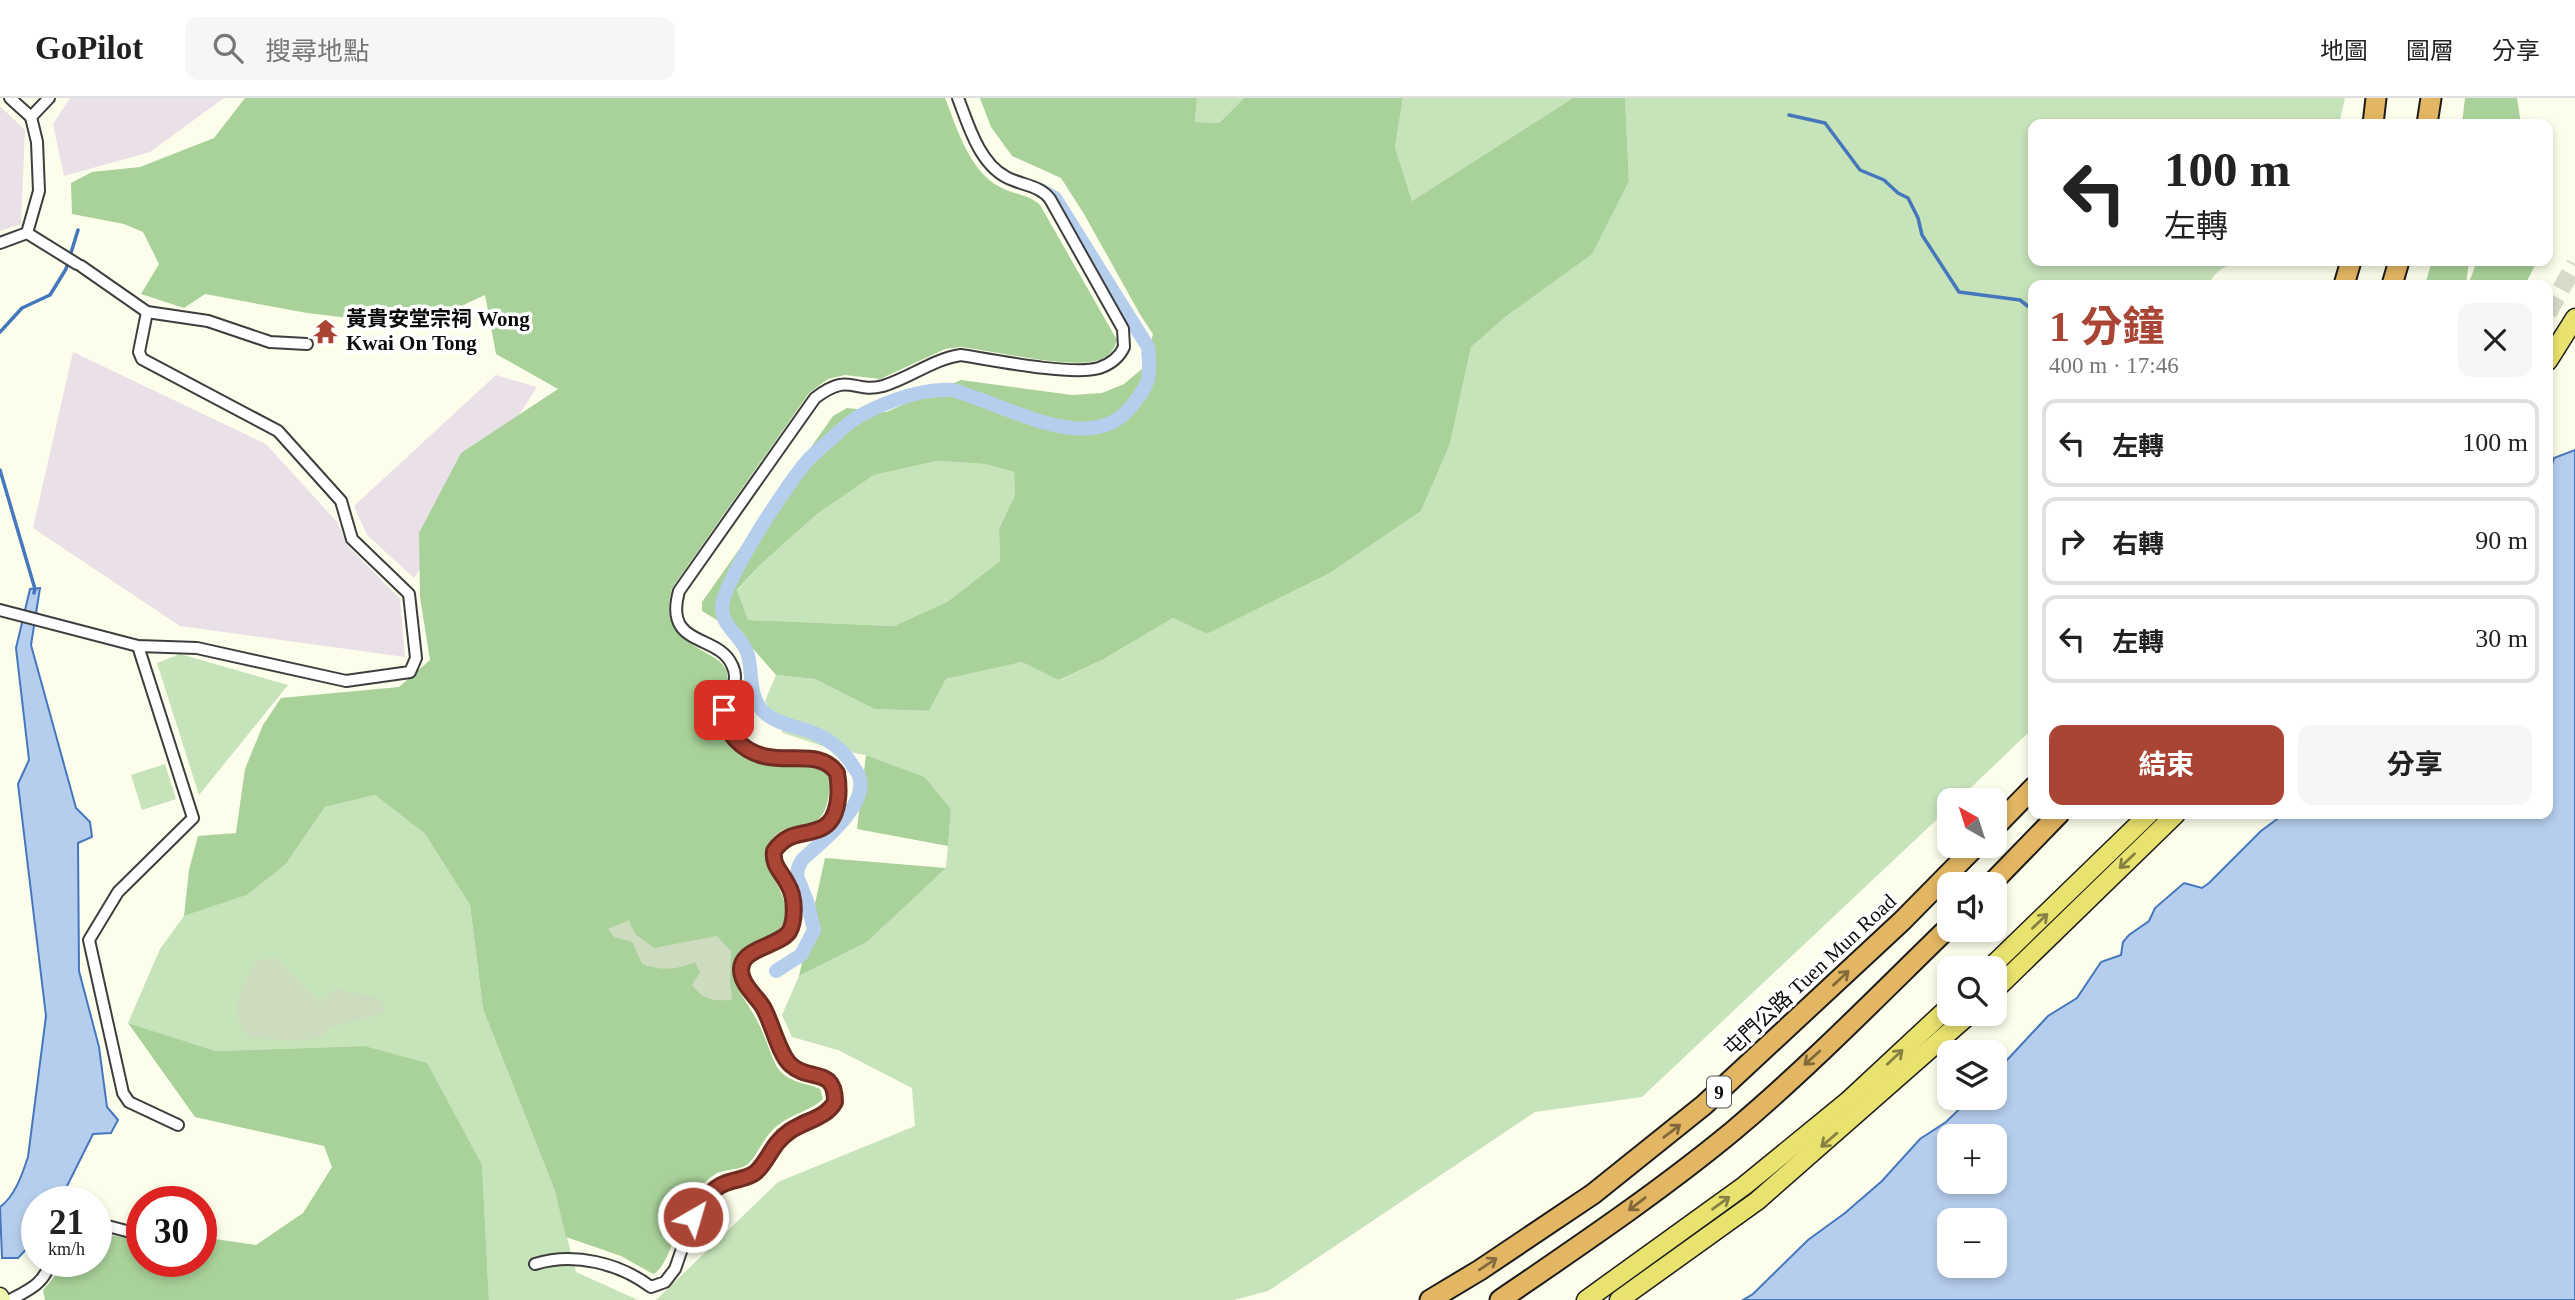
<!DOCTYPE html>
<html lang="zh-TW">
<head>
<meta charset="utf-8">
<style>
	:root { --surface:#fff; --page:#f6f6f6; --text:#222; --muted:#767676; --line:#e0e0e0; --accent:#aa4434 }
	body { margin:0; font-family:"Times New Roman","Noto Sans TC",serif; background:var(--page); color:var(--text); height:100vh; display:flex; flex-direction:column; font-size:26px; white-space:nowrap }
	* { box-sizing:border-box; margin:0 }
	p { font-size:23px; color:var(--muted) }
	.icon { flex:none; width:38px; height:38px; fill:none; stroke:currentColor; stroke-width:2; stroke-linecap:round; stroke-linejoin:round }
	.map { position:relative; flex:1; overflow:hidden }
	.details { position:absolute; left:2028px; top:182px; width:525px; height:539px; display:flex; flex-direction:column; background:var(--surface); border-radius:14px; box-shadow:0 4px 10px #0003 }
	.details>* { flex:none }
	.banner { position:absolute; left:2028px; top:21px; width:525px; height:147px; border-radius:14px; box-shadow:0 4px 10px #0003; background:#fff; color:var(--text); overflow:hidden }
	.needle { width:46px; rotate:321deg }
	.buttons { position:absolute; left:1937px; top:690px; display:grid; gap:14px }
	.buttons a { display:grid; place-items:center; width:70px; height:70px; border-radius:14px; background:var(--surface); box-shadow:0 4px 10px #0003; font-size:35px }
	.speed { position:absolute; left:21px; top:1088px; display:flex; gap:14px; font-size:35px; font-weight:700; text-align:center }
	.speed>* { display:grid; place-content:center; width:91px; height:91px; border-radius:50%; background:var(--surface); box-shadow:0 4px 10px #0003; line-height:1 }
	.speed small { font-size:18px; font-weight:400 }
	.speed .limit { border:10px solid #d22; background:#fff; color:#111 }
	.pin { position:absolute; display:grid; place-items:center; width:60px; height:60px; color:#fff; margin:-30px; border-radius:14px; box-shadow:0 4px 10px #0006 }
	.me { position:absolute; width:77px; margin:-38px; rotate:38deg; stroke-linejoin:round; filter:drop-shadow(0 0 5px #0008) }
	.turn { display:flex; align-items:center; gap:24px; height:147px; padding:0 21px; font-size:32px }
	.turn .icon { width:91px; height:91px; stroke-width:2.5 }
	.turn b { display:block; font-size:49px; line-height:60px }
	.round { display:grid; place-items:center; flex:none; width:74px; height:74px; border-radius:14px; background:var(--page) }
	.head { display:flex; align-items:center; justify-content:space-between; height:119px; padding:0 21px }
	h1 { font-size:42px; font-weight:700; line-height:52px; color:var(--accent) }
	.button { display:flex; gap:14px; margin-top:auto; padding:14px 21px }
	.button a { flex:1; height:80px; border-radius:14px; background:var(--accent); color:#fff; font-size:28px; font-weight:700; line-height:80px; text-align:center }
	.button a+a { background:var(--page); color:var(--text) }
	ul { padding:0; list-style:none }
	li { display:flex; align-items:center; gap:21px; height:88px; margin:0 14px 10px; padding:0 7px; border:4px solid var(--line); border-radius:14px }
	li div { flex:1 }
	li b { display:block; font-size:26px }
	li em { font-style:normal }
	header { display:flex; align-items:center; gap:42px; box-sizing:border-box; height:98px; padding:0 35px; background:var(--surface); border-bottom:2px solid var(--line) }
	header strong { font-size:33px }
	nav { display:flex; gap:38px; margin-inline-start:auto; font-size:24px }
	.search { width:490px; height:63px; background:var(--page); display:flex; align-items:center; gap:18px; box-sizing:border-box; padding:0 24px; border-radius:14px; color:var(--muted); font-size:26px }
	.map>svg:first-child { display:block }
</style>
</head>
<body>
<header>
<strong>GoPilot</strong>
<div class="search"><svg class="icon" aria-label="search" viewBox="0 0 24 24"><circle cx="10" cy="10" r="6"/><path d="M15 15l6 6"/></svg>搜尋地點</div>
<nav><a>地圖</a><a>圖層</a><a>分享</a></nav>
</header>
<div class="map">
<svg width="2575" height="1202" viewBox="0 0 2575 1202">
	<rect width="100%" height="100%" fill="#fdfdeb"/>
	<g fill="#e9e0e8">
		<path d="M70,0H224L150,54L64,78L53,26Z"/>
		<path d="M0,8L25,32L21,126L0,133Z"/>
		<path d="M73,254L266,346L337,424L349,449L400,501L405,559L180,528L33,430Z"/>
		<path d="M496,277L537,289L414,480L367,437L354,408Z"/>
	</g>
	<g fill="#c7e3b9">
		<path d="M1197,0H1244L1219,25L1195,24Z"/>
		<path d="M1403,0H1573L1412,103L1395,49Z"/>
		<path d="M1625,0H2345L2339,26H2034V163H2314V167C2283,165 2222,151 2209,187H2034V625L2030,633L1958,702H1950L1949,710L1642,999L1535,1014L1268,1193L1234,1202H656L778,1084L915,1028L912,990L838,952L792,939L782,917L799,878L867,844L946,770L951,711L925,679L866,657L832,651L783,635L765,603L776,577L815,581L874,611L929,613L946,581L1023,564L1060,582L1102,562L1173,520L1207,536L1330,475L1421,413L1450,346L1471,249L1509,216L1629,83Z"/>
		<path d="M937,363L985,366L1014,374L1015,397L999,431L1000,463L947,504L894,528L748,522L737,493L759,468L817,416L874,377Z"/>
		<path d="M180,556L288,587L199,697L157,565Z"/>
		<path d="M165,666L176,701L142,712L131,677Z"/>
		<path d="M375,697L425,736L470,807L483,911L555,1093L576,1174L638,1202H489L482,1067L364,948L216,953L128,925L160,851L184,818L247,797L286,766L325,709Z"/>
	</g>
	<g fill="#a9d29a" fill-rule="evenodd">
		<path d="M245,0H945C957,30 969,73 1000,89C1012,96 1030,97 1040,107L1117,242C1114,253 1108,260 1095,263C1066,270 994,253 961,249L945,251L880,281L845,277L828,281L809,295L672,490C662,527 678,539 708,556C715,560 721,563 725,570C738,595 692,618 740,656C768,677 807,656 830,679C829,756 786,707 768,749C759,770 790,793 785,819C781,843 749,840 737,858C734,864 733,872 734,879C737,892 747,905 754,917C761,929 766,942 771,956C774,962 776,969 781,974C792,985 807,985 820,991L823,1001C812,1012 791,1016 777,1028C763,1039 758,1057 748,1066C740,1072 727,1071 717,1075C707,1081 697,1092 690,1101C678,1119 670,1169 653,1176L621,1158L566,1139L555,1093L483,911L470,807L425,736L375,697L325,709L286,766L247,797L184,818L189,772L198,738L236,735L245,671L263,627L281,600L399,589L430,562L420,499L419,435L461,355L558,291L496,256L485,197L418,228L307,215L205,196L184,210L141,196L159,166L143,134L124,126L72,116L71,85L92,74L140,69L214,40Z"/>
		<path d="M980,0H1197L1195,24L1219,25L1244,0H1403L1395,49L1412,103L1573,0H1625L1629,83L1592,156L1509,216L1471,249L1450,346L1421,413L1330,475L1207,536L1173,520L1102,562L1059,582L1022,564L946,581L929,613L874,611L815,581L776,577L740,536L702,513V504L833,318L847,310L886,314L961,282L1072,297L1102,295L1124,286L1143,270L1153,236L1141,218L1084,116L1061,80L1012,58L991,29ZM937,363L985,366L1014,374L1015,397L999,431L1000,463L947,504L894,528L748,522L737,492L759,468L817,416L874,377Z"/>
		<path d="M2465,0H2517L2521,26H2462Z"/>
		<path d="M2432,163H2469L2466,187H2425Z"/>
		<path d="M2477,163H2537L2525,187H2468Z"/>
		<path d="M866,657L925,679L951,711L948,748L857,731Z"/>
		<path d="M825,760L946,770L867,844L799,878Z"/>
		<path d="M128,925L216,953L364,948L427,965L482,1067L489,1202H45L43,1192L67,1164H96V1135L142,1142V1164H201V1139L256,1147L303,1115L332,1069L324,1048L195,1019Z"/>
	</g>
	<g fill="#cddbbf">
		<path d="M629,822L635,836L654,850L717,838L731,853L730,884L732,902C714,903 704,903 692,887L700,874L695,864C676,872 662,873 642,866L632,844L614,839L608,831Z"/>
		<path d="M274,859L320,905L337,889L345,894L378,899L384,908V915L331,929L321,939L296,943L248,939L236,918L239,897L256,863Z"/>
	</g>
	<g fill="#b6ceee" stroke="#4577bd" stroke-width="2" fill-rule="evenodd">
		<path d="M2575,352V1202H1743L1753,1196L1808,1142L1845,1115L1882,1083L1920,1041L1946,1024L1972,999H1995V975L2048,918L2077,900L2101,864L2121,857L2123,844L2129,837L2149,823L2155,810L2184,785L2202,790L2209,785L2261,733L2284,716H2548V381L2554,360ZM1950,1038H1995V1083H1950ZM1950,1122H1995V1167H1950Z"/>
		<path d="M40,490L31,547L76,710L90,724L92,739L78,745L79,873L99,949L107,1009L118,1022L111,1035L93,1036L59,1104H37V1140L18,1160H2L0,1109C15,1098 22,1077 28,1059L46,918L18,686L29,662L16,550L30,491Z"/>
	</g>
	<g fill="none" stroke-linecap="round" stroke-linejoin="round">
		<g stroke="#4577bd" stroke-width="3.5">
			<path d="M1789,17L1825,25L1860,72L1884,82L1898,95L1908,100L1918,120L1922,137L1959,194L2020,202L2034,213"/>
			<path d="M0,234L22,210L50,197L66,171L78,132"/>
			<path d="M0,372L35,491L34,495"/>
		</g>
		<path stroke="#b6ceee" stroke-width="14" d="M776,873L801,857L814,832L807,803L797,778L798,770L802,762C821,744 869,708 859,678C858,674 853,669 851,665C842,651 830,642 814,635C800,629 777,626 766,616C748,601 753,577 748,557C743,539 724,531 722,512C719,488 789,383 808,362C818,351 832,341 843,330C867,309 919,290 951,292C959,293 969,298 976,300C1020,315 1092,354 1129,311C1150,287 1151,280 1148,249L1055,100L1041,92"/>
		<path stroke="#d9d9c9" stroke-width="18" stroke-dasharray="18 9" stroke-linecap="butt" d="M2548,215L2575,166"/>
		<defs>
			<g id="minor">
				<path d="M10,0L31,19"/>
				<path d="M27,135L39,93L37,44L31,19L49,0"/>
				<path d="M0,145L27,135L77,166"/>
				<path d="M81,168L147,214L208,223L270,244L307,246"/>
				<path d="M0,512L138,548L197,550L346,583L410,574L416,560L409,496L352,441L341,403L278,333L142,261L139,254L147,214"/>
				<path d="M138,548L193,720L118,794L89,842L123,995L129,1004L178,1027"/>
				<path d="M96,1125L142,1137"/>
				<path d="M201,1125L209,1124"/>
				<path d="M535,1166C574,1154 619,1165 651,1189L665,1184L675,1171L693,1119L710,1096L723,1086L750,1078L756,1074L775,1045L802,1024L827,1014L835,1004C835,968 809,984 791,967C778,956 772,925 763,909C757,899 745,890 742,878C734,850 777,850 789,834C796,822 795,798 789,787C782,774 772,768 774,753C789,732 802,740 822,730C840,721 840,692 837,675C818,648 783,669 757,657C739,649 720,629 725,607C730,592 740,583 732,567C718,535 663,550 679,493L815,300C851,273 852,296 883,288C910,280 933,261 961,257C992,262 1072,278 1099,270C1111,266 1119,260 1124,249L1123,231L1050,101C1040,87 1020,87 1006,79C979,65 968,26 958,0"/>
				<path d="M10,1202C29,1192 45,1185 50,1164"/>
			</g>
			<path id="secondary" d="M0,1198L2,1202"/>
			<g id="primary">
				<path d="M2548,263L2575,220"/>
				<path d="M1990,870L2149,716"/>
				<path d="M1995,892L2176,716"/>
				<path d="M1586,1202L1744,1088L1848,1003L1950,908"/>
				<path d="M1619,1202L1757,1103L1971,915"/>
			</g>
			<g id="motorway">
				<path d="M2373,26L2376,0"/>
				<path d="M2427,26L2431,0"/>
				<path d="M2344,187L2351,163"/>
				<path d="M2392,187L2399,163"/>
				<path d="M1995,729L2034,689"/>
				<path d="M1991,786L2059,716"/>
				<path d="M1430,1202L1480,1172L1593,1096L1704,1007L1902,823L1977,747"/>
				<path d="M1500,1202C1579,1148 1659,1094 1733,1033C1809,969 1879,897 1950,828"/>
			</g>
		</defs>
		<use href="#minor" stroke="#3e3e3e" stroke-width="14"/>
		<use href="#secondary" stroke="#2d2d2d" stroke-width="19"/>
		<use href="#primary" stroke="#1c1c1c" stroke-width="21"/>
		<use href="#motorway" stroke="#1c1c1c" stroke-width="23"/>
		<use href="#minor" stroke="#fff" stroke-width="10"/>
		<use href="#secondary" stroke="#f0f5ad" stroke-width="16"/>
		<use href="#primary" stroke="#e8e26f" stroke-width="18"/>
		<use href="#motorway" stroke="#e3b663" stroke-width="19"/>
	</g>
	<defs><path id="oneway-shaft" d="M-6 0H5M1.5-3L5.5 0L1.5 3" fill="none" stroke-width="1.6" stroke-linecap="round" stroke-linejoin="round" transform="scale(1.75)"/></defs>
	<g stroke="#858142">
		<use href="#oneway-shaft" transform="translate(2127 763) rotate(136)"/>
		<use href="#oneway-shaft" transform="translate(2040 823) rotate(-44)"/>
		<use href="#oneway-shaft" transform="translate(1895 959) rotate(-43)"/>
		<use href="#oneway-shaft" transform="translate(1829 1042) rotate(139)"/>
		<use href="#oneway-shaft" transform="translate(1721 1105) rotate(-36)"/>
	</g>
	<g stroke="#82693b">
		<use href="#oneway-shaft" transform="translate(1841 880) rotate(-43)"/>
		<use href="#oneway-shaft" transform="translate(1812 960) rotate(138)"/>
		<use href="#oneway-shaft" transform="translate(1672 1033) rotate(-38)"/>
		<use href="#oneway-shaft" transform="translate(1637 1106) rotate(142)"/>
		<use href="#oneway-shaft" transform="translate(1488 1166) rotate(-34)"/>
	</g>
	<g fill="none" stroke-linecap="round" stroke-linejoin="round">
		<defs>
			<path id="route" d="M693,1119C701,1106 711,1090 726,1085C736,1081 748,1081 756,1074C770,1061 771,1046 790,1033C805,1023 826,1020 835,1004C835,968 809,984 791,967C779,957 772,924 763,909C757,899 745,890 742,878C734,850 777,850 789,834C796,822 795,798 788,787C782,774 772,768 774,753C789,732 802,739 822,730C840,721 840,692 837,675C815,644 771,678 736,642C728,633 724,624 724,612"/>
		</defs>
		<use href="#route" stroke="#6e2c22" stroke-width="18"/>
		<use href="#route" stroke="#aa4434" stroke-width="12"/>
	</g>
	<defs>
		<symbol id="temple-bare" viewBox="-9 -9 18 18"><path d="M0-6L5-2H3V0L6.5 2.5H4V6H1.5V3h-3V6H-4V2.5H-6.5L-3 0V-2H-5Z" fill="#aa4434" stroke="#fff" stroke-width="2.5" paint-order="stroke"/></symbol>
	</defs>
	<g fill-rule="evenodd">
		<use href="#temple-bare" x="308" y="216" width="35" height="35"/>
	</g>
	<g text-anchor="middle" stroke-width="7" stroke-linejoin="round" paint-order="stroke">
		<rect fill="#fff" stroke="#545454" stroke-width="2" x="1707" y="978.5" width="24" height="31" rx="5"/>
		<g font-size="19" font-weight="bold" fill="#0b0b0b">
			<text x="1719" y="1001">9</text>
		</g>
		<g font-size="21" font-weight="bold" fill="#0b0b0b" stroke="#fff" text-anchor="start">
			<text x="346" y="228">黃貴安堂宗祠 Wong<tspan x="346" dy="24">Kwai On Tong</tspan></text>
		</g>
		<g font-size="21" fill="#0b0b0b" stroke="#fff">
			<text transform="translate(1810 877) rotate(-43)" y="7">屯門公路 Tuen Mun Road</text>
		</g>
	</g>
</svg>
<div class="buttons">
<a><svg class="needle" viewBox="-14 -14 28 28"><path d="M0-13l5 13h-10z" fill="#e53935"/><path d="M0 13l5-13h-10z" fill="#767676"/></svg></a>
<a><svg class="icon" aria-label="sound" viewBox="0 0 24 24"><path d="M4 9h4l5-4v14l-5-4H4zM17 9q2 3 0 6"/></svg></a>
<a><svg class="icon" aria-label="search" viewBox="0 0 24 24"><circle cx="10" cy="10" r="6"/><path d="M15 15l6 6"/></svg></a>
<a><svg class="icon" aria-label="layers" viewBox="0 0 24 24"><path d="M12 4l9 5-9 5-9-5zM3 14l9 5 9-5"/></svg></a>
<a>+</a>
<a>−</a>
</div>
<div class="speed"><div>21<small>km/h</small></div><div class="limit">30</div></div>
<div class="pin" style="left:724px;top:612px;background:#d93025"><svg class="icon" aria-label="arrive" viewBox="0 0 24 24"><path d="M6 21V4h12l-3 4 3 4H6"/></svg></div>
<svg class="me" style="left:693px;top:1119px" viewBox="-20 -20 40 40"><circle r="17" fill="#aa4434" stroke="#fff" stroke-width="3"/><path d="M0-11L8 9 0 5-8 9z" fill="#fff"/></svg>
<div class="banner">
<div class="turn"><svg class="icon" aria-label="left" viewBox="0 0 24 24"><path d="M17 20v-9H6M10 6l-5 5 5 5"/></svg><div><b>100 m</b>左轉</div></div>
</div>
<section class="details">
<div class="head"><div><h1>1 分鐘</h1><p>400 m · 17:46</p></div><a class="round"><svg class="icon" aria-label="close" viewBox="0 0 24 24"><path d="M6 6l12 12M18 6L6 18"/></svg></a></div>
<ul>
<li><svg class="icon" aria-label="left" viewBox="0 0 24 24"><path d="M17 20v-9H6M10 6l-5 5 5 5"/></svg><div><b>左轉</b></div><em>100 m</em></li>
<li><svg class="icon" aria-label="right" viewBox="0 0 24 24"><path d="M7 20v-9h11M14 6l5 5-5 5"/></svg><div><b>右轉</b></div><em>90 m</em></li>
<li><svg class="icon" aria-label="left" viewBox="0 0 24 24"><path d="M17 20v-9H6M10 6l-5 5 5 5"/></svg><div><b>左轉</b></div><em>30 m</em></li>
</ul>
<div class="button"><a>結束</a><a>分享</a></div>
</section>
</div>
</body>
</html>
